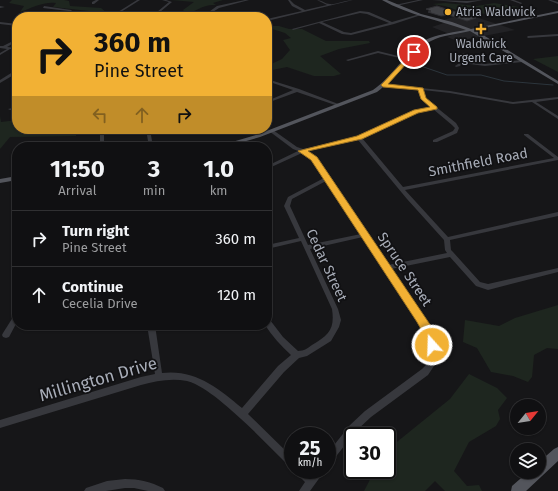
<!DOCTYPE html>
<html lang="en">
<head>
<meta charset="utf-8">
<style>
	:root { --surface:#101012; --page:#1e1e20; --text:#f1f3f6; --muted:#9c9d9f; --line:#303032 }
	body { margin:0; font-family:"Fira Sans",sans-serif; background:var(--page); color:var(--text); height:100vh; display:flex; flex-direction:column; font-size:15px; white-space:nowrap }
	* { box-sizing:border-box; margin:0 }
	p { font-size:13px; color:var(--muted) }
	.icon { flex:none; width:22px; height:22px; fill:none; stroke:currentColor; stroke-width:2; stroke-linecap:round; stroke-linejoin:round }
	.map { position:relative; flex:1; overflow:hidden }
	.sheet { position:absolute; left:12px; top:142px; width:260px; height:188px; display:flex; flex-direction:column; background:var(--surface); border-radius:16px; box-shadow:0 1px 3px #0004,0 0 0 1px var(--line) }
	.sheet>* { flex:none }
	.banner { position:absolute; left:12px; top:12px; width:260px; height:122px; border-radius:16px; box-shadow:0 1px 3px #0004,0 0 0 1px var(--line); background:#f2b134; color:#111; overflow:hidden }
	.needle { width:26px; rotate:60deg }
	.controls { position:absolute; left:510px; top:399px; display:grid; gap:8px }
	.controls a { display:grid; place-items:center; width:36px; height:36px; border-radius:50%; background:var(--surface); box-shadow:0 1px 3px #0004,0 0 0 1px var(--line); font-size:20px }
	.speed { position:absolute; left:284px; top:427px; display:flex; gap:8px; font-size:20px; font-weight:700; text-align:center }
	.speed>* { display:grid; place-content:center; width:52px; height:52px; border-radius:50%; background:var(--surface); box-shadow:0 1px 3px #0004,0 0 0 1px var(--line); line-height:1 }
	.speed small { font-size:10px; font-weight:400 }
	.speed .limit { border:2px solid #111; border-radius:6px; background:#fff; color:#111 }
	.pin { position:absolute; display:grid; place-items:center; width:34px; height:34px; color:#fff; margin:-17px; border:2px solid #fff; border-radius:50%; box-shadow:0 1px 4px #0007 }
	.me { position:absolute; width:44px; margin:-22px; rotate:340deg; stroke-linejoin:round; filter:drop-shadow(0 0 3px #0008) }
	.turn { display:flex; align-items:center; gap:14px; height:84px; padding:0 16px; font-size:18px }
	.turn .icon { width:52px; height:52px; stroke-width:2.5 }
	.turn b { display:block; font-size:28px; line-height:34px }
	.lanes { display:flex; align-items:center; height:38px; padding:0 16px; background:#0003; justify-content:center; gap:20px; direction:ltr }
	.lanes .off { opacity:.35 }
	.eta { display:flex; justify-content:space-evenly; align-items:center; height:68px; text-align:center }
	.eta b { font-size:24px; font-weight:700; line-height:28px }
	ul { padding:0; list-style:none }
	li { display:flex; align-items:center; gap:12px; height:56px; padding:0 16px; border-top:1px solid var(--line) }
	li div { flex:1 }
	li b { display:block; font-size:15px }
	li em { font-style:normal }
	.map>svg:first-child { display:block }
</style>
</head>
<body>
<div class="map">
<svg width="558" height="491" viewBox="0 0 558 491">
	<rect width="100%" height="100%" fill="#161618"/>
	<path fill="#222225" d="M466,14L491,22L515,30L457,41L447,37L452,35L432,27L444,23L439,21Z"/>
	<g fill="#1e261f">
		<path d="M12,0H64L69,1L70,6L101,8L107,13L100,14L95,17H80L89,11L53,7L56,3C45,1 31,8 20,12L24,6L9,3Z"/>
		<path d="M171,0H223L213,3L216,5C201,4 198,12 186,13L183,10L194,2Z"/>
		<path d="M445,3L477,6L494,3L525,8H508L489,12L494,14L462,13V12L445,6L432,4Z"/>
		<path d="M270,26H279L289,29H302L326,41H369L370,43L339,49L320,56L341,74L334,76H314L287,67L267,71V66L282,59L290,50L283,40L291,38L285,33L269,28Z"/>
		<path d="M558,56V72L533,59Z"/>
		<path d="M0,116L1,122L17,120V129H76V136L10,137L0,149Z"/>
		<path d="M558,305V349L547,348L534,355L532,377L528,382L513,376L491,372L477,348L463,342L465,320L499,326L515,318Z"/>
		<path d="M469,374L497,388L507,398L498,410L500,419L496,426L469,442L454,471L467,486L479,485L482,491H445L435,481L425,491H364L375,470H387V450L450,399Z"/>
	</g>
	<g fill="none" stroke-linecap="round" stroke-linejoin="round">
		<path stroke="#2c353c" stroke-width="1" d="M409,62L447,75H481L504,81L553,85"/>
	</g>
	<path fill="#404145" stroke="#303034" d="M437,6L449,10L476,18L467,21L449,15L441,16L428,12L431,11L426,9Z"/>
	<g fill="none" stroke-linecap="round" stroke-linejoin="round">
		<g fill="#37383d" fill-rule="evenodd">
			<path d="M96,0H99L94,4H92V2Z"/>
			<path d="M137,0H140L113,17H110Z"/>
			<path d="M162,0H166L172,2L154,17H151L169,2Z"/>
			<path d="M245,0H249L219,8L205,17H202L217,6Z"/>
			<path d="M288,0H290L294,4L305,10L327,5L317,0C322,0 325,4 330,4C335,5 346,0 353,0L267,21V19L302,11L292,6Z"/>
			<path d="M418,0H423L396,6L395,5Z"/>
			<path d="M432,0L467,1L483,0L467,3Z"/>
			<path d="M510,0H514L522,3L521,4Z"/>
			<path d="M548,0H551L558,2V4Z"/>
			<path d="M0,6L5,7L0,8Z"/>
			<path d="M44,6L71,10L72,11L61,17H58L68,11L43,8Z"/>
			<path d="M360,11L369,12L392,22L420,14L421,15L394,24L351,35L342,34L319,23L293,30L292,29ZM360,13L367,14L389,23L351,33L344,32L322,22Z"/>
			<path d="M0,22L17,24V26L0,24Z"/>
			<path d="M558,34V36L528,38L527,37L528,36Z"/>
			<path d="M17,39V41L7,47L17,48V50L10,49L0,55V53L7,49L0,48V46H3Z"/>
			<path d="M378,51L410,59L408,60L378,53L348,61L346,60Z"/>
			<path d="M463,53L467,55L463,61L485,64L522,60L524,61L522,62L485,66L462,63L460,66L456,67L455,66L458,64L463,55L461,54Z"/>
			<path d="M16,70H17V73L0,83V80Z"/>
			<path d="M267,79L299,89L341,105L338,106L297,92L267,103V101L293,90L267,81Z"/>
			<path d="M382,84L450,91L513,102L558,97V99L536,102L558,116V119L532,102L513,104L450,93L423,90L425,98L456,123L459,128L457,133L437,142H433V140L453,131L455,128L452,125L433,109L417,112L362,138L403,187L554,158L524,135V134H528L558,157V160L405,190L448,237L558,212V216L450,240L451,250L453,252L480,282L488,284L558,268V272L488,290L476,286L450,257L391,269L423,317L435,338L437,352L434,366L428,375L371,417L356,431L330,464L327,466V454L350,425L365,411L422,369L427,364L429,352L427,338L419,321L363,237L310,249L338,309L341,320L339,327L331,341L307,356L299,358L284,372L248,414L293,458V469L290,467C267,444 244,420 218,399C209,392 198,384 187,381C171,378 156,381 141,385L0,428V420L141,377L155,374L147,325H155L162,373C195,369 218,388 242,408L278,366L291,355C281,346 272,336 265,325H267V319L270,320L283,337L298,351C304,351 308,348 312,345C329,335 335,329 332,309L301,241L267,249V245L299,238L284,206L288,197L324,178L308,155L302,153L267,169V166L298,151L293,149L269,131L273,130L297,147L303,149L358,137L415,110L431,107L421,99L419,90L383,86H382ZM358,140L407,199L444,240L445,250L447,253L388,265L316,158L312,153L307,151ZM326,181L361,234L308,245L290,206L292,199Z"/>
			<path d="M17,107V109L10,110L8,109Z"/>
			<rect x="100" y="129" width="4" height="18"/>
			<path d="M146,129H150L153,147H149Z"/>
			<path d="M17,313V322L9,337L6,338L3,337L2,335L3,333L15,314Z"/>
			<path d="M294,470H306L310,475L314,470H325L323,473L310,491H299L305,482L296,473Z"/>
			<path d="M125,479C139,479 151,482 163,488L165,491H148L134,488H125L106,491H84L86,488L107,481Z"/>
		</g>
		<g fill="#53555c" fill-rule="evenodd">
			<path d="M382,0H387L421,14L452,22L471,29L558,11V13L475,30L558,81V84L470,31C458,34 442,35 431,41C408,52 397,78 377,92L260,137L225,147H215L256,135L373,90C393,77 410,45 430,38C441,34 455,32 466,30C439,20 408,15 382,0Z"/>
			<path d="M17,176V180L0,183V179Z"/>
			<path d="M558,447V461L526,491H511L512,486L528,472H539V462L554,449Z"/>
		</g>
	</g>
	<path fill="#f2b134" stroke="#9d7322" d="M413,51L417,52L388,84L423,88L426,98L437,107V109L418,113L362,139L308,151L317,157L431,326L438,345L436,348L432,350L428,348L422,331L417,322L311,160L298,151L357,136L414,110L430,107L421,99L418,90L383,87L381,85Z"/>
	<g fill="#f2b134" stroke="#111113" stroke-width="1.5">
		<circle cx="448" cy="12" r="4"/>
		<path d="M479 23h4v4h4v4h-4v4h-4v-4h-4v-4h4z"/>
	</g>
	<g text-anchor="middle" stroke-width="3.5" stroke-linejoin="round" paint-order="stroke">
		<g font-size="12" fill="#a8adb8" stroke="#111113" text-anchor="start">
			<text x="456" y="16">Atria Waldwick</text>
			<text x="481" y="48" text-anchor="middle">Waldwick<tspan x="481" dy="14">Urgent Care</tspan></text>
		</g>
		<g font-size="14" fill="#a8adb8" stroke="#111113">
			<text transform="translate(478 162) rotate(-11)" y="5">Smithfield Road</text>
			<text transform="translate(327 265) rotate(65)" y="5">Cedar Street</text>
			<text transform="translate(405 269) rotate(56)" y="5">Spruce Street</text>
		</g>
		<g font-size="17" fill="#a8adb8" stroke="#111113">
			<text transform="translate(98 379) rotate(-16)" y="6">Millington Drive</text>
		</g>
	</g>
</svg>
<div class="controls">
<a><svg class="needle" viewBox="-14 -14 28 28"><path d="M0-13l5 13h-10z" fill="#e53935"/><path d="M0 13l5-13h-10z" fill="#9c9d9f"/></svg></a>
<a><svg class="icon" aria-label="layers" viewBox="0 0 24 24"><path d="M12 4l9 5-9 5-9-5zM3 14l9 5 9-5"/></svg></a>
</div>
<div class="speed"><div>25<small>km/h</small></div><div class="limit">30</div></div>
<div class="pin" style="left:414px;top:52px;background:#d93025"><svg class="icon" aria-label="arrive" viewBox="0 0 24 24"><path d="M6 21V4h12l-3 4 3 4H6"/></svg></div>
<svg class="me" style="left:432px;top:345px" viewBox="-20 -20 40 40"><circle r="17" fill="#f2b134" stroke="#fff" stroke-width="3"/><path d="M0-11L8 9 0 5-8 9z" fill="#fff"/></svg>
<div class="banner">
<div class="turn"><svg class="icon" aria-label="right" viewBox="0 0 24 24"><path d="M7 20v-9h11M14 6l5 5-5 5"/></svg><div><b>360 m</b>Pine Street</div></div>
<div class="lanes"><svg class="icon off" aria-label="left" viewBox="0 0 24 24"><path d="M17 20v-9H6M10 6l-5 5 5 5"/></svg><svg class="icon off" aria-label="ahead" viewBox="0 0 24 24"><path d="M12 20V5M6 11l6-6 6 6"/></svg><svg class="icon" aria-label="right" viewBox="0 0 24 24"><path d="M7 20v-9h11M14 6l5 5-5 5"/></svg></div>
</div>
<section class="sheet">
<div class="eta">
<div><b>11:50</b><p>Arrival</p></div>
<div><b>3</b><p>min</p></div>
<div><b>1.0</b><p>km</p></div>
</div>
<ul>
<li><svg class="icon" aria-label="right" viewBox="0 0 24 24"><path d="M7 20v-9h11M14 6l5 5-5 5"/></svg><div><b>Turn right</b><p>Pine Street</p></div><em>360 m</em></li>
<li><svg class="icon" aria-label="ahead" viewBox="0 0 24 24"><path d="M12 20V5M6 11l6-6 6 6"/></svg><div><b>Continue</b><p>Cecelia Drive</p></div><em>120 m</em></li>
</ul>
</section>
</div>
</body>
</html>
